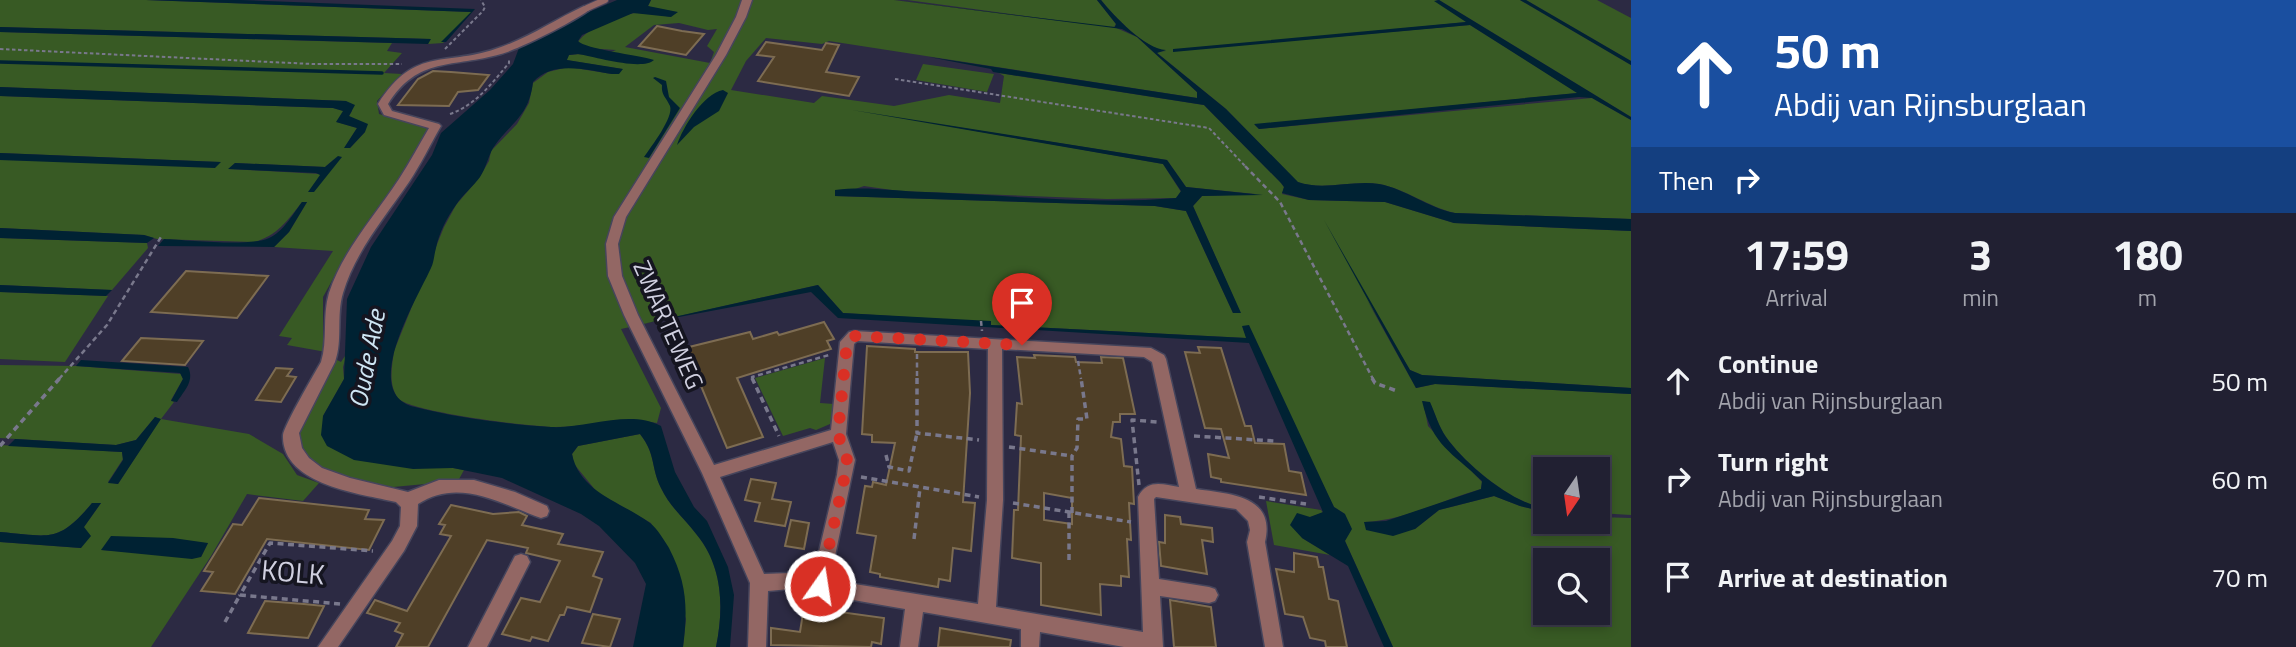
<!DOCTYPE html>
<html lang="en">
<head>
<meta charset="utf-8">
<style>
	:root { --surface:#212032; --page:#29283a; --text:#f1f3f6; --muted:#a2a3ac; --line:#3e3e4d }
	body { margin:0; font-family:"Titillium Web",sans-serif; background:var(--page); color:var(--text); height:100vh; display:flex; flex-direction:column; font-size:26px; white-space:nowrap }
	* { box-sizing:border-box; margin:0 }
	p { font-size:23px; color:var(--muted) }
	.icon { flex:none; width:38px; height:38px; fill:none; stroke:currentColor; stroke-width:2; stroke-linecap:round; stroke-linejoin:round }
	.map { position:relative; flex:1; overflow:hidden }
	.drawer { display:flex; flex-direction:column; background:var(--surface); width:665px }
	.drawer>* { flex:none }
	.banner { background:#1a4fa0; color:#fff; overflow:hidden }
	.needle { width:46px; rotate:193deg }
	.fabs { position:absolute; left:1533px; top:457px; display:grid; gap:14px }
	.fabs a { display:grid; place-items:center; width:77px; height:77px; border-radius:0px; background:var(--surface); box-shadow:0 4px 10px #0003,0 0 0 2px var(--line); font-size:35px }
	.pin { position:absolute; display:grid; place-items:center; width:60px; height:60px; color:#fff; margin:-72px -30px; border-radius:50% 50% 50% 0; rotate:-45deg; box-shadow:0 0 7px #0007 }
	.pin .icon { rotate:45deg }
	.me { position:absolute; width:77px; margin:-38px; rotate:13deg; stroke-linejoin:round; filter:drop-shadow(0 0 5px #0008) }
	.turn { display:flex; align-items:center; gap:24px; height:147px; padding:0 28px; font-size:32px }
	.turn .icon { width:91px; height:91px; stroke-width:2.5 }
	.turn b { display:block; font-size:49px; line-height:60px }
	.then { display:flex; align-items:center; height:66px; padding:0 28px; background:#0003; gap:14px; font-size:26px }
	.eta { display:flex; justify-content:space-evenly; align-items:center; height:119px; text-align:center }
	.eta b { font-size:42px; font-weight:700; line-height:49px }
	ul { padding:0; list-style:none }
	li { display:flex; align-items:center; gap:21px; height:98px; padding:0 28px }
	li div { flex:1 }
	li b { display:block; font-size:26px }
	li em { font-style:normal }
	main { display:flex; flex:1; min-height:0 }
	.map>svg:first-child { display:block }
</style>
</head>
<body>
<main>
<div class="map">
<svg width="1631" height="647" viewBox="0 0 1631 647">
	<rect width="100%" height="100%" fill="#2c2a43"/>
	<g fill="#385a24" fill-rule="evenodd">
		<path d="M0,0H146L472,12L443,43L428,44L430,39L0,27Z"/>
		<path d="M651,0H894L1093,25L907,0H1097L1116,24L1114,27L1137,37L1197,92V98L829,41L822,44L766,38L746,61L731,90L814,103L822,96L894,106L949,95L1000,103L1004,76L999,73L1204,105L1281,183L1284,187L1282,194L1309,200L1385,202L1454,223L1631,231V388L1422,375L1410,370L1367,300L1416,388L1435,384L1631,394V515L1598,513V469H1545V508C1513,504 1465,464 1446,437C1439,428 1435,413 1430,403L1423,401L1428,426L1482,482L1481,489C1442,500 1406,520 1365,522L1415,529L1439,510L1494,496L1520,506L1545,512V522H1598V517L1631,518V647H1393L1345,541V514L1334,507L1242,326L1247,338L991,325V322L843,313L818,285L621,329L661,408L657,423C622,416 590,427 555,427C533,427 408,412 398,398C388,385 392,366 394,351L444,227L456,205L479,178L489,161L491,151L517,124L529,103L533,83L548,72L568,67L612,74L622,69L566,60L569,55C588,52 597,59 616,50L586,48L578,42C587,28 621,14 637,13C649,13 660,15 671,17L648,6ZM679,23L708,30L717,29L707,46L714,52L710,63L625,47L654,25ZM931,123L1167,160L1186,187L1255,194L1202,196L1193,206L1240,312L1233,313L1186,211L1155,206L835,196L864,186L899,191L1107,199L1176,198L1181,192L1163,164ZM1545,560H1598V612H1545Z"/>
		<path d="M1101,0H1436L1467,22L1173,51L1470,25L1578,93L1255,125L1259,129L1592,98L1631,120V219L1455,213C1428,207 1406,189 1379,184C1352,180 1323,191 1297,182L1226,109L1156,52L1166,51C1144,48 1115,17 1101,0Z"/>
		<path d="M1439,0H1520L1631,65V117Z"/>
		<path d="M1526,0H1597L1631,18V61Z"/>
		<path d="M0,32L392,43L387,51L402,53L384,73L402,74L377,101L379,114L421,125L427,129L428,133L406,173L346,255L323,297V338L326,352L287,345L292,338L279,336L333,251L274,247L289,232L307,202H302C288,220 277,236 254,242L157,239L144,235L0,228V160L220,162L0,153V96L333,108L344,111L337,122L357,128L345,147L350,148L365,132L349,116L352,111L346,101L0,87ZM338,156L320,174L229,169L235,163L325,167Z"/>
		<path d="M923,64L994,74L987,92L916,80Z"/>
		<path d="M0,238L147,243L148,248L112,290L0,285Z"/>
		<path d="M0,292L108,296L65,362L0,359Z"/>
		<path d="M347,353L343,367L344,379L323,416L453,468L464,470L458,481L393,487L334,476L316,469L296,446L297,434L335,359L341,362Z"/>
		<path d="M825,358L820,403L834,404L830,424L816,430L810,428L783,436L755,378Z"/>
		<path d="M0,365L76,366L181,374L183,379L171,400L174,402L161,419L249,434L283,454L297,475L319,483L303,501L247,494L211,556L151,647H0V542L81,548L84,527L101,503H92C58,544 50,536 0,532V445L122,452L123,459L108,482L118,484L160,419L155,417L136,440L116,445L0,438ZM208,543L201,557L102,550Z"/>
		<path d="M640,434C656,454 651,468 661,488C670,507 685,519 697,535C723,567 724,608 716,647H683L686,619L651,523L597,492L574,464L572,454L578,446Z"/>
		<path d="M1266,501L1321,510L1323,513L1310,517L1302,538L1330,555L1274,545Z"/>
	</g>
	<g fill="#023">
		<path d="M146,0H240L475,9L446,42H441L471,12Z"/>
		<path d="M617,0H651L648,6L678,12L671,17L633,13L582,35L578,41C585,49 638,55 654,60C642,71 596,57 578,54L569,55L567,60L623,69L619,74H612C586,70 553,60 533,82C529,117 510,123 493,148C488,157 486,168 480,177C473,187 463,194 456,205C447,217 439,233 436,248C434,255 434,262 431,268C418,297 358,394 415,407C458,418 507,424 551,427C586,429 629,409 661,426L675,472L694,507L707,521L728,567L734,595L730,647H716C724,608 723,567 697,535C685,519 670,507 661,488C651,468 656,454 640,434L578,446L572,454C580,493 622,502 650,523C657,528 664,540 669,548C687,583 688,608 683,647H633L646,584L635,563L599,526L581,514L502,478L453,468L413,469L354,460L327,446L321,435L323,416L344,379L347,299L371,247L432,155L441,133L490,90L513,64L519,48L568,21Z"/>
		<path d="M894,0L1115,27L1116,24L1097,0H1101C1114,16 1145,49 1166,50L1157,53L1226,109L1298,182C1323,191 1352,180 1379,184C1406,189 1428,208 1455,213L1631,219V231L1454,223L1385,202L1309,200L1282,193L1284,187L1281,183L1204,105L993,72L991,69L929,57L1197,98V92L1137,37L1122,29Z"/>
		<path d="M1439,0L1631,117V120L1592,98L1579,97L1259,129L1254,124L1577,93L1470,25L1173,52V49L1466,22L1434,1Z"/>
		<path d="M1520,0H1526L1631,61V65Z"/>
		<path d="M0,27L431,39L428,44L0,32Z"/>
		<path d="M655,77L666,81L669,97L680,108L649,158L644,157C651,147 674,117 670,106C666,97 661,95 662,85L653,78Z"/>
		<path d="M0,87L346,101L355,105L349,116L368,124L365,132L350,148H344L357,128L336,122L343,111L333,108L0,96Z"/>
		<path d="M723,90L728,93L719,111L694,127L677,145C683,127 703,94 723,90Z"/>
		<path d="M852,110L1167,160L1186,187L1263,195L1202,196L1193,206L1241,313H1233L1186,211L1155,206L835,196V190C866,186 894,191 925,192C1006,195 1096,205 1176,198L1181,191L1163,164Z"/>
		<path d="M0,153L221,162L215,168L0,160Z"/>
		<path d="M338,156L342,157L314,192H308L320,175L316,173L228,169L235,163L325,167Z"/>
		<path d="M302,202H307L289,232L274,247L158,246L164,239C187,240 250,247 269,238C283,232 293,214 302,202Z"/>
		<path d="M1324,220L1410,370L1422,375L1631,388V394L1435,384L1416,388Z"/>
		<path d="M0,228L144,235L154,238L147,243L0,238Z"/>
		<path d="M0,285L112,290L106,296L0,292Z"/>
		<path d="M818,285L843,313L991,321V325L1246,338L1242,326L1249,325L1334,507L1345,514L1352,529L1345,541L1393,647H1384L1348,566L1302,538L1290,525L1297,513L1310,517L1323,512L1249,343L838,318L811,292L647,323Z"/>
		<path d="M81,360L188,367C195,381 184,391 177,402L171,401L183,379L180,373L76,366Z"/>
		<path d="M1422,401L1430,402C1435,413 1439,427 1446,437C1465,464 1513,504 1545,508V512L1520,506L1494,496L1439,510L1415,529L1393,536L1366,530L1364,522L1386,521L1481,489L1482,481C1451,451 1433,447 1422,401Z"/>
		<path d="M155,417L161,419L118,484L108,483L123,460L122,452L8,446L15,439L116,445L136,440Z"/>
		<path d="M92,503H101L84,527L91,536L81,548L0,542V532C50,536 58,544 92,503Z"/>
		<path d="M111,536L173,538L208,543L201,557L192,559L101,550Z"/>
	</g>
	<g fill="none" stroke-linecap="round" stroke-linejoin="round">
		<path stroke="#023" stroke-width="3.5" d="M0,62L382,73"/>
	</g>
	<g fill="#4f3f27" stroke="#7d6c52" stroke-width="2" fill-rule="evenodd">
		<path d="M657,26L682,31L704,34L686,55L639,46Z"/>
		<path d="M766,42L822,50L826,43L839,45L826,72L859,77L849,96L758,81L774,57L757,55Z"/>
		<path d="M433,71L451,72L489,75L478,90L458,92L449,106L398,105L418,79Z"/>
		<path d="M186,271L268,276L237,318L151,312Z"/>
		<path d="M824,322L834,339L827,341L831,349L737,378L763,437L727,448L685,348L750,332L753,339L777,332L779,335Z"/>
		<path d="M141,338L203,341L185,365L122,361Z"/>
		<path d="M867,346L915,349V352H968L970,393L963,502L975,503L971,551L953,548L950,581L939,579L938,587L880,577V574L870,572L876,536L857,533L865,486L872,487L873,482L886,485L895,443L872,442V435L862,434Z"/>
		<path d="M1198,347L1221,348L1245,426H1251L1255,443L1284,444L1289,471L1301,473L1306,495L1221,482V479L1211,477L1208,454L1229,458L1221,429L1205,428L1185,352L1200,353Z"/>
		<path d="M1034,355L1075,357L1076,362L1102,363L1101,357L1123,358L1135,414H1120V422H1113L1111,437L1121,439L1124,466L1132,467L1134,504L1129,503L1131,540L1127,539L1129,577L1121,576V586L1100,584L1101,615L1041,605V563L1012,558L1014,510H1018L1021,436L1015,435L1017,403L1022,404L1017,357L1035,358ZM1044,493L1072,498V524L1044,520Z"/>
		<path d="M276,368L292,369L287,376L296,377L281,402L256,400Z"/>
		<path d="M751,479L776,483L772,499L791,502L785,526L755,521L760,503L745,500Z"/>
		<path d="M259,498L369,510L365,519L384,520L369,550L267,539L235,594L201,591L213,572L204,571L233,524L242,525Z"/>
		<path d="M451,505L493,514L519,512L527,516L522,525L563,534L558,544L603,552L593,576L602,579L590,612L567,607L564,615H560L548,641L532,637L530,641L502,634L521,598L540,602L560,561L526,553L528,548L487,540L428,647H396L403,634L395,631L400,623L367,613L375,600L407,611L451,536L440,534L445,525L439,524Z"/>
		<path d="M1165,515L1180,517L1181,524L1212,528L1213,542L1202,540L1207,574L1161,566L1159,542L1165,543Z"/>
		<path d="M791,520L809,523L804,549L785,546Z"/>
		<path d="M1294,553L1317,557L1319,567H1323L1329,599L1338,601L1347,647H1326L1325,641L1310,638L1303,617L1285,614L1276,569L1294,572Z"/>
		<path d="M1170,600L1211,607L1216,647H1174Z"/>
		<path d="M265,601L304,604L324,606L308,638L248,633Z"/>
		<path d="M804,607L884,618L881,644L872,642L871,647L771,645V628L800,632Z"/>
		<path d="M593,614L620,619L610,647L582,643Z"/>
		<path d="M940,628L1011,640L1010,647H938Z"/>
	</g>
	<g fill="none" stroke-linecap="round" stroke-linejoin="round">
		<defs>
			<path id="lane" d="M587,8L605,0"/>
			<g id="street">
				<path d="M742,0H752L746,17L726,55L626,217L618,244L622,276L638,315L714,465L831,430L840,342L849,332L854,331L1151,348L1164,355L1166,359L1196,489C1229,494 1276,495 1265,542L1283,647H1265L1247,542L1250,530L1248,521L1236,509L1156,497L1154,499L1159,579L1209,587L1215,589L1218,595L1215,601L1209,603L1160,596L1163,647H1124L1040,632L1039,647H1021V629L923,612L918,647H900L905,609L790,589L768,591L766,647H748L750,583L702,473L624,315L608,276L606,244L614,217L716,55L736,17ZM857,341L988,349L987,500L978,604L830,580L855,460L846,434L854,344ZM1002,349L1144,357L1152,362L1179,487C1162,484 1147,479 1138,497L1143,632L996,607L1003,500ZM833,442L839,460L837,475L813,577L790,573L764,574L720,477Z"/>
				<path d="M584,6L592,8C575,21 522,48 501,54C453,68 418,56 388,104L392,111L439,124L441,126C430,145 421,164 409,182C385,217 355,252 343,293C336,316 343,340 335,362L299,433L302,448L309,458L322,468L350,478L408,492L439,480H474L515,492L547,506L549,511L547,516L541,518C501,504 459,477 418,504L417,526L404,551L338,647H318L392,541L400,526L401,507L396,502C361,494 281,485 283,435C284,426 314,374 321,362C328,340 322,316 329,293C343,250 375,216 399,179C410,162 419,145 429,128L384,115L378,104C416,44 446,68 501,47C530,37 556,19 584,6Z"/>
				<path d="M521,554L527,556L530,562L487,647H468L515,556Z"/>
			</g>
		</defs>
		<use href="#lane" stroke="#46455c" stroke-width="8"/>
		<use href="#street" stroke="#46455c" stroke-width="3"/>
		<g stroke="#79788c" stroke-width="2" stroke-dasharray="3.5 2.5" stroke-linecap="butt">
			<path d="M0,49L312,64H402"/>
			<path d="M445,49L483,11L485,7L481,0"/>
			<path d="M895,79L1209,128L1247,168"/>
			<path d="M450,114C476,105 492,83 509,63V58"/>
		</g>
		<g stroke="#79788c" stroke-width="2.5" stroke-dasharray="5 3.5" stroke-linecap="butt">
			<path d="M1245,166L1280,202L1373,379"/>
			<path d="M981,321L982,331"/>
			<path d="M917,354V379"/>
			<path d="M1078,361L1081,379"/>
			<path d="M59,379L107,325L161,237"/>
			<path d="M753,379L752,377L829,355"/>
		</g>
		<g stroke="#79788c" stroke-width="3.5" stroke-dasharray="6 4.5" stroke-linecap="butt">
			<path d="M752,378L779,436"/>
			<path d="M917,378V433L979,440"/>
			<path d="M1372,378L1375,383L1397,391"/>
			<path d="M1194,436L1274,441"/>
			<path d="M0,446L60,378"/>
			<path d="M1009,447L1072,456"/>
			<path d="M886,455L889,467L909,471L917,433"/>
			<path d="M861,477L979,497"/>
			<path d="M1139,485L1132,420L1158,422"/>
			<path d="M1259,497L1306,504"/>
			<path d="M1013,503L1131,522"/>
			<path d="M1069,512V564"/>
			<path d="M1072,513V456L1077,448L1078,419H1087L1081,378"/>
			<path d="M914,539L920,488"/>
			<path d="M340,604L240,595L270,543L373,551"/>
			<path d="M225,622L240,595"/>
		</g>
		<use href="#lane" stroke="#936764" stroke-width="6"/>
		<use href="#street" fill="#936764" fill-rule="evenodd"/>
	</g>
	<g fill="none" stroke-linecap="round" stroke-linejoin="round">
		<path stroke="#d93025" stroke-width="12" stroke-dasharray="0 21.6" d="M820,586L845,475L847,460L838,434L847,342L855,336L1022,345"/>
	</g>
	<g text-anchor="middle" stroke-width="7" stroke-linejoin="round" paint-order="stroke">
		<g font-size="24" fill="#d0d0e0" stroke="#151520">
			<text transform="translate(668 325) rotate(66)" y="8">ZWARTEWEG</text>
		</g>
		<g font-size="26" font-style="italic" fill="#cee5f3" stroke="#151520">
			<text transform="translate(367 359) rotate(-79)" y="9">Oude Ade</text>
		</g>
		<g font-size="28" fill="#d0d0e0" stroke="#151520">
			<text transform="translate(293 572) rotate(5)" y="10">KOLK</text>
		</g>
	</g>
</svg>
<div class="fabs">
<a><svg class="needle" viewBox="-14 -14 28 28"><path d="M0-13l5 13h-10z" fill="#e53935"/><path d="M0 13l5-13h-10z" fill="#a2a3ac"/></svg></a>
<a><svg class="icon" aria-label="search" viewBox="0 0 24 24"><circle cx="10" cy="10" r="6"/><path d="M15 15l6 6"/></svg></a>
</div>
<div class="pin" style="left:1022px;top:345px;background:#d93025"><svg class="icon" aria-label="arrive" viewBox="0 0 24 24"><path d="M6 21V4h12l-3 4 3 4H6"/></svg></div>
<svg class="me" style="left:820px;top:586px" viewBox="-20 -20 40 40"><circle r="17" fill="#d93025" stroke="#fff" stroke-width="3"/><path d="M0-11L8 9 0 5-8 9z" fill="#fff"/></svg>
</div>
<section class="drawer">
<div class="banner">
<div class="turn"><svg class="icon" aria-label="ahead" viewBox="0 0 24 24"><path d="M12 20V5M6 11l6-6 6 6"/></svg><div><b>50 m</b>Abdij van Rijnsburglaan</div></div>
<div class="then">Then<svg class="icon" aria-label="right" viewBox="0 0 24 24"><path d="M7 20v-9h11M14 6l5 5-5 5"/></svg></div>
</div>
<div class="eta">
<div><b>17:59</b><p>Arrival</p></div>
<div><b>3</b><p>min</p></div>
<div><b>180</b><p>m</p></div>
</div>
<ul>
<li><svg class="icon" aria-label="ahead" viewBox="0 0 24 24"><path d="M12 20V5M6 11l6-6 6 6"/></svg><div><b>Continue</b><p>Abdij van Rijnsburglaan</p></div><em>50 m</em></li>
<li><svg class="icon" aria-label="right" viewBox="0 0 24 24"><path d="M7 20v-9h11M14 6l5 5-5 5"/></svg><div><b>Turn right</b><p>Abdij van Rijnsburglaan</p></div><em>60 m</em></li>
<li><svg class="icon" aria-label="arrive" viewBox="0 0 24 24"><path d="M6 21V4h12l-3 4 3 4H6"/></svg><div><b>Arrive at destination</b></div><em>70 m</em></li>
</ul>
</section>
</main>
</body>
</html>
